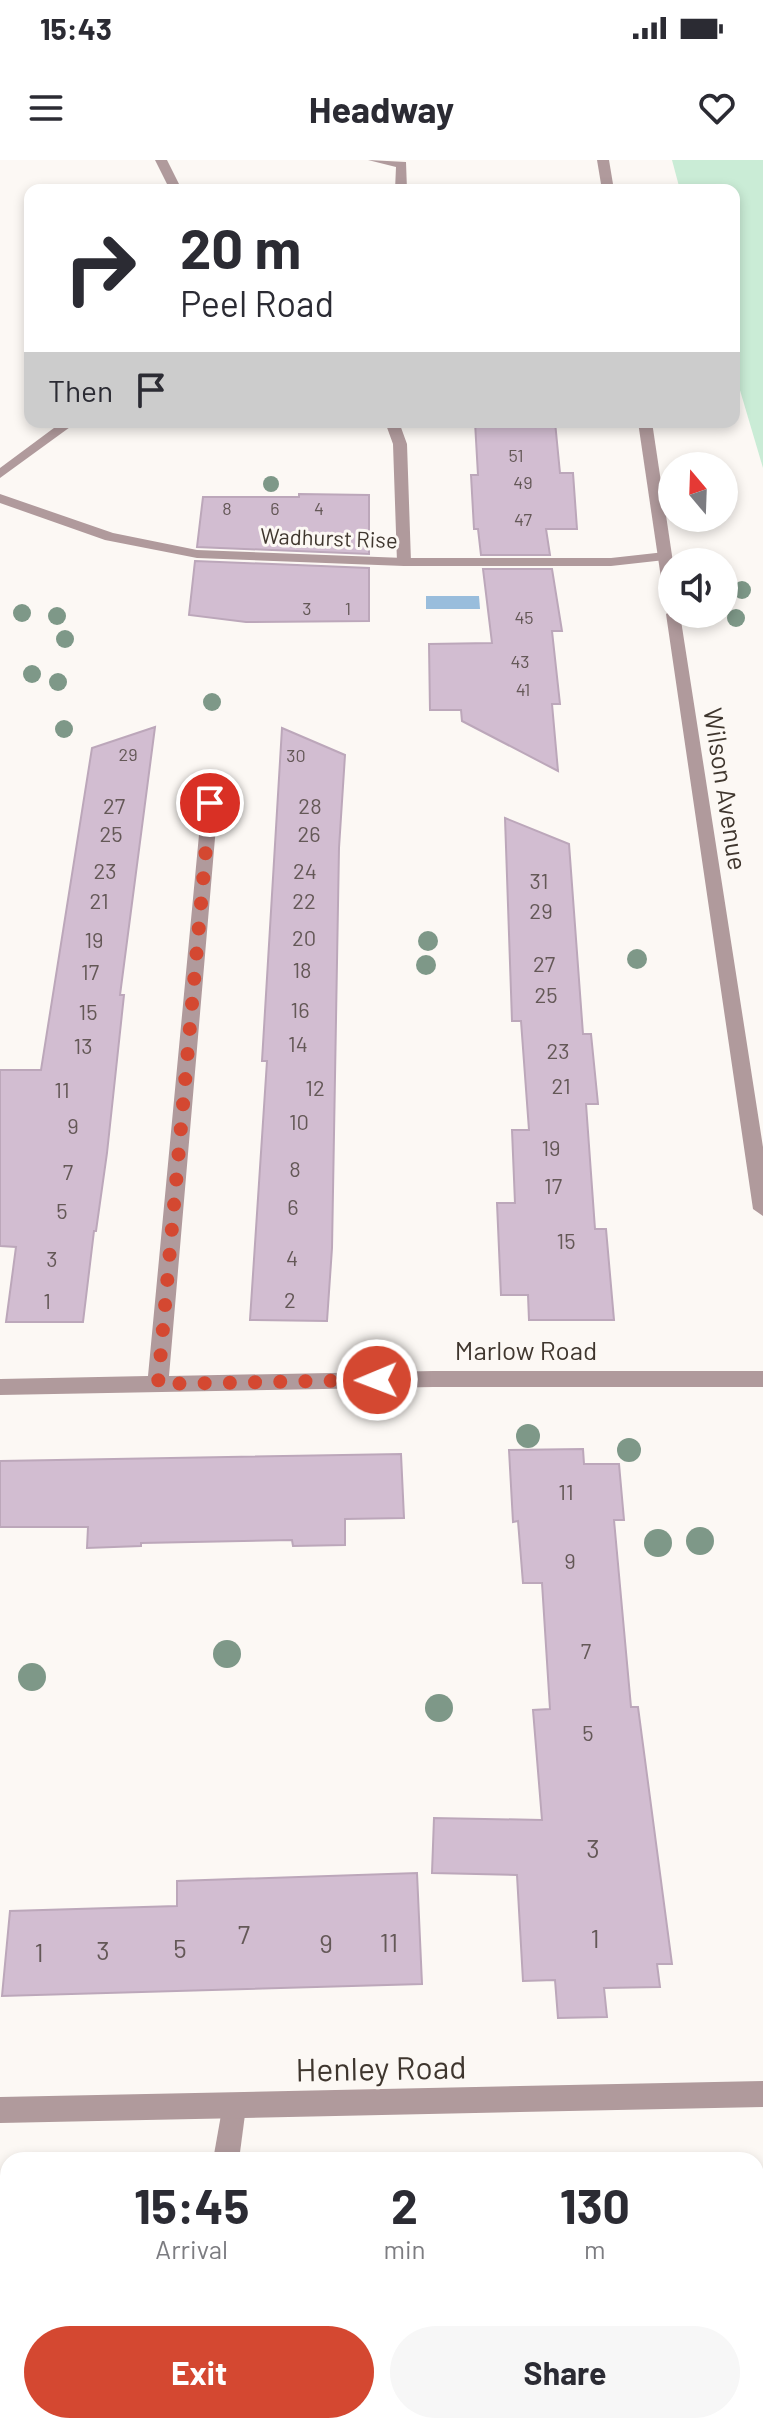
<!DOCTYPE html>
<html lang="en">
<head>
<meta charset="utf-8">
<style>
	:root { --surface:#fff; --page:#f7f7f7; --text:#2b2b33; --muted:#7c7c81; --accent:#d44831 }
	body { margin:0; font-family:Barlow,sans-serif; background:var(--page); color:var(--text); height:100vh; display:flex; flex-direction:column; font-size:30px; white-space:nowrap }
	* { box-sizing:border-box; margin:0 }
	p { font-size:26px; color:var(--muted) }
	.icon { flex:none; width:44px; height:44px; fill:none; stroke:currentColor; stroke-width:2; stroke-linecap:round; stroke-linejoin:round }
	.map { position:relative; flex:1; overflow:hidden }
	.side { position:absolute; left:0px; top:1992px; width:764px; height:282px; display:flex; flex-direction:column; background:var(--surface); border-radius:24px 24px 0 0; box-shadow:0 4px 12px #0003 }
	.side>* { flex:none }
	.guide { position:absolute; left:24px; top:24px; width:716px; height:244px; border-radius:16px; box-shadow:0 4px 12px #0003; background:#fff; color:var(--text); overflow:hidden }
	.needle { width:52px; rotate:341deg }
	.tools { position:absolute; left:658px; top:292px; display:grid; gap:16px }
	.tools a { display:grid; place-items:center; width:80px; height:80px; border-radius:50%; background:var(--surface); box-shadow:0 4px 12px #0003; font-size:40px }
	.pin { position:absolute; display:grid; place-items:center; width:68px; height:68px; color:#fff; margin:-34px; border:4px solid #fff; border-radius:50%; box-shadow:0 2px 8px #0007 }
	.me { position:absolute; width:88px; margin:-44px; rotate:269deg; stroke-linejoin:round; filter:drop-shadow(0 0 6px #0008) }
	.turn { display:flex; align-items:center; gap:28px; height:168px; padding:0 24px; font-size:36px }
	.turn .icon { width:104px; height:104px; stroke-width:2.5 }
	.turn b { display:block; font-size:56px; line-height:68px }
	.then { display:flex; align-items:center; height:76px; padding:0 24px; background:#0003; gap:16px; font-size:30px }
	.eta { display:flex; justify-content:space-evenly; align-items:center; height:136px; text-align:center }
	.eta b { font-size:48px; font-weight:700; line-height:56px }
	.primary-button { display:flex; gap:16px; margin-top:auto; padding:16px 24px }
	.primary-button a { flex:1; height:92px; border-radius:48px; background:var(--accent); color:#fff; font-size:32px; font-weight:700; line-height:92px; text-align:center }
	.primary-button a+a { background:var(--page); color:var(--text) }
	.status { display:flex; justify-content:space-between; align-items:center; height:56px; padding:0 40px; background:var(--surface); direction:ltr }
	.status svg { height:22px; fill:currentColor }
	header { display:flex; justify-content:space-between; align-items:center; height:104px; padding:0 24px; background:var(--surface); font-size:36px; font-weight:700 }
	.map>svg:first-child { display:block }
</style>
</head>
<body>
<div class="status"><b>15:43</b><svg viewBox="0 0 49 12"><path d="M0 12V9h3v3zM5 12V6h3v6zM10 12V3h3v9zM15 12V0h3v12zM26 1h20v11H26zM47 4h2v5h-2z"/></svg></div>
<header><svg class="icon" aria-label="menu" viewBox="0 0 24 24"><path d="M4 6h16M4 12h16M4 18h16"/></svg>Headway<svg class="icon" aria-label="heart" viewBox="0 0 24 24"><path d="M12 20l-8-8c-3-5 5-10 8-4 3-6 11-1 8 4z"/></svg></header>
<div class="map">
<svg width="763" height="2273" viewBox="0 0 763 2273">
	<rect width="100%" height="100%" fill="#fcf8f4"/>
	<path fill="#caecd6" d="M672,0H763V308L734,210V30H680Z"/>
	<path fill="#99bddc" d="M426,436H479L480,449H426Z"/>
	<g fill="#d2bdd1" stroke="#bca7ba" stroke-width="2">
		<path d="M475,262H555L560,313H573L577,369H546L550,395H481L478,369H474L471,315H478Z"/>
		<path d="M299,334L369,335V394L197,387L203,337H299Z"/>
		<path d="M195,401L369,408V461L246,462L189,455Z"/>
		<path d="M483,409H552L562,471H552L560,544H552L558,611L462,561L461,550H430L429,484L492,483Z"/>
		<path d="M155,567L120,835H124L107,993L96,1071H94L83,1162H6L16,1087L0,1086V910H41L92,588Z"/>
		<path d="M282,568L345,595L339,688L332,1088L327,1161L250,1160L267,901H262Z"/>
		<path d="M505,658L569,684L583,874H591L598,944H586L595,1069H606L614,1160H529L528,1135H501L497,1043H515L512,970H529L521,861H512Z"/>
		<path d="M583,1289L584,1304H619L624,1360H614L631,1547H638L672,1804H657L660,1827L604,1828L607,1857L558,1858L555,1820L523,1821L517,1715L432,1713L434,1658L542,1660L533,1550L550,1549L542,1423H523L518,1361L513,1362L509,1290Z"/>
		<path d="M401,1294L404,1358L345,1359V1385L293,1386L292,1380L141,1383V1386L87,1388L88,1367H0V1301Z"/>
		<path d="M417,1713L422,1824L2,1836L10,1751L177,1746V1721Z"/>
	</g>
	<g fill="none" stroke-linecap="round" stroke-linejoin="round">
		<g fill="#b09a9c" fill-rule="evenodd">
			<path d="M368,0L406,2L407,30H395L396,7Z"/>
			<path d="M385,262H399L407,284L411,402L404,406L397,402L393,284Z"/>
			<path d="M233,1934L242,1938L246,1947L239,2000H213L224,1938Z"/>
			<rect x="204" y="2266" width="28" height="7"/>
		</g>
		<g fill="#b09a9c" fill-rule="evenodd">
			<path d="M155,0H167L182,30H170Z"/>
			<path d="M62,262H77L0,318V308Z"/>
			<path d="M0,334L113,373L197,390L404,398H611L665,392L672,396L665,400L611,406H404L197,398L105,380L0,343Z"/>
			<path d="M210,638L218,643L169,1216L433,1211H763V1227H433L0,1235V1219L148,1216L202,643Z"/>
			<path d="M763,1921V1947L0,1963V1937Z"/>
		</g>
		<g fill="#b09a9c" fill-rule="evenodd">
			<path d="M597,0H609L614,30H602Z"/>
			<path d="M638,262H652L673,402L672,449L665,445Z"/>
			<path d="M672,450V454H680L763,987V1056L753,1049L666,454Z"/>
		</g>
	</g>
	<g fill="#7e9888">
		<circle cx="271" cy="324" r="8"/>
		<circle cx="742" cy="430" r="9"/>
		<circle cx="22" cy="453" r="9"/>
		<circle cx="57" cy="456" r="9"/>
		<circle cx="736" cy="458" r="9"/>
		<circle cx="65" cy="479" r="9"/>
		<circle cx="32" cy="514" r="9"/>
		<circle cx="58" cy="522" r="9"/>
		<circle cx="212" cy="542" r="9"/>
		<circle cx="64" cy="569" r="9"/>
		<circle cx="428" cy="781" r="10"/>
		<circle cx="637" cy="799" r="10"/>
		<circle cx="426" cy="805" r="10"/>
		<circle cx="528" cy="1276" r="12"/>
		<circle cx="629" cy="1290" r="12"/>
		<circle cx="700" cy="1381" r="14"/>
		<circle cx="658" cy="1383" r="14"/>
		<circle cx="227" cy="1494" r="14"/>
		<circle cx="32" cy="1517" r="14"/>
		<circle cx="439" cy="1548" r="14"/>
	</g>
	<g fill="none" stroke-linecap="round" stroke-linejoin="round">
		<path stroke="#d44831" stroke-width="14" stroke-dasharray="0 25.2" d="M210,643L158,1224L377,1220"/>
	</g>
	<g text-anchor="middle" stroke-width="6" stroke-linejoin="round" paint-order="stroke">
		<g font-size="18" fill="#645857">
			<text x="516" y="302">51</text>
			<text x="523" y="329">49</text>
			<text x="227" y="355">8</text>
			<text x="275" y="355">6</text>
			<text x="319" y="355">4</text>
			<text x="523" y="366">47</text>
			<text x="307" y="455">3</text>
			<text x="348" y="455">1</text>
			<text x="524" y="464">45</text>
			<text x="520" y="508">43</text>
			<text x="523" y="536">41</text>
			<text x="128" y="601">29</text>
			<text x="296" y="602">30</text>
		</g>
		<g font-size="22" fill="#3f362e" stroke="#fcf8f4">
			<text transform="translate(329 378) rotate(2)" y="8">Wadhurst Rise</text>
		</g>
		<g font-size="22" fill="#645857">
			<text x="114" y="654">27</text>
			<text x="310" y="654">28</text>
			<text x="111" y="682">25</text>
			<text x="309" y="682">26</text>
			<text x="105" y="719">23</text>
			<text x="305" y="719">24</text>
			<text x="539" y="729">31</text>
			<text x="99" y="749">21</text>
			<text x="304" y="749">22</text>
			<text x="541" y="759">29</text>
			<text x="304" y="786">20</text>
			<text x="94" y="788">19</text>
			<text x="544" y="812">27</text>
			<text x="302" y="818">18</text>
			<text x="90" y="820">17</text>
			<text x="546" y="843">25</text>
			<text x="300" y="858">16</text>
			<text x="88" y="860">15</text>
			<text x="298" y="892">14</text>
			<text x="83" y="894">13</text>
			<text x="558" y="899">23</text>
			<text x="561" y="934">21</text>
			<text x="315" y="936">12</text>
			<text x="62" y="938">11</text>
			<text x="299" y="970">10</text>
			<text x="73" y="974">9</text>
			<text x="551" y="996">19</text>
			<text x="295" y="1017">8</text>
			<text x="68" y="1020">7</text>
			<text x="553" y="1034">17</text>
			<text x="293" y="1055">6</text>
			<text x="62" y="1059">5</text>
			<text x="566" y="1089">15</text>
			<text x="292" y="1106">4</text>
			<text x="52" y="1107">3</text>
			<text x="290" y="1148">2</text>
			<text x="47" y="1149">1</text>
			<text x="566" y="1340">11</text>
			<text x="570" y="1409">9</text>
			<text x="586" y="1499">7</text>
			<text x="588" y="1581">5</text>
		</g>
		<g font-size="26" fill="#3f362e" stroke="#fcf8f4">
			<text transform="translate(725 629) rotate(81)" y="9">Wilson Avenue</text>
			<text x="526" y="1200">Marlow Road</text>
		</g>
		<g font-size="26" fill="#645857">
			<text x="593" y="1698">3</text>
			<text x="244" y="1784">7</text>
			<text x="595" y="1788">1</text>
			<text x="389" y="1792">11</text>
			<text x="326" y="1793">9</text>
			<text x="180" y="1798">5</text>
			<text x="103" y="1800">3</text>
			<text x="39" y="1802">1</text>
		</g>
		<g font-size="32" fill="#3f362e" stroke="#fcf8f4">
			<text transform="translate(381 1909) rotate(-1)" y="11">Henley Road</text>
		</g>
	</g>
</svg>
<div class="tools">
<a><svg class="needle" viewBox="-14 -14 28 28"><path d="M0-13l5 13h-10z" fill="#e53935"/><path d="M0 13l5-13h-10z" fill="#7c7c81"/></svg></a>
<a><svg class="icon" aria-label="sound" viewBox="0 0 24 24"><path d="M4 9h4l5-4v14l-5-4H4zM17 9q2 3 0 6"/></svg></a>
</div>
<div class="pin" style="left:210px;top:643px;background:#d93025"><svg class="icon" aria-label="arrive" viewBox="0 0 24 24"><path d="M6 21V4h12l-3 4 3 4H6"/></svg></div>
<svg class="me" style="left:377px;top:1220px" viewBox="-20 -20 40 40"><circle r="17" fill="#d44831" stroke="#fff" stroke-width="3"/><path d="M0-11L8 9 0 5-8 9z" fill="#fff"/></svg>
<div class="guide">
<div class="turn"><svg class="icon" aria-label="right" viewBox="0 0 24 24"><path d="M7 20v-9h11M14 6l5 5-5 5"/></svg><div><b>20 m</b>Peel Road</div></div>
<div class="then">Then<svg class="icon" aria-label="arrive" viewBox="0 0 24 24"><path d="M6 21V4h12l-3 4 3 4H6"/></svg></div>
</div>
<section class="side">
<div class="eta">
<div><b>15:45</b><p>Arrival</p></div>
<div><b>2</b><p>min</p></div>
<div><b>130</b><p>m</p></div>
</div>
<div class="primary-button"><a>Exit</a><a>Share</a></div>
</section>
</div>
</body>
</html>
